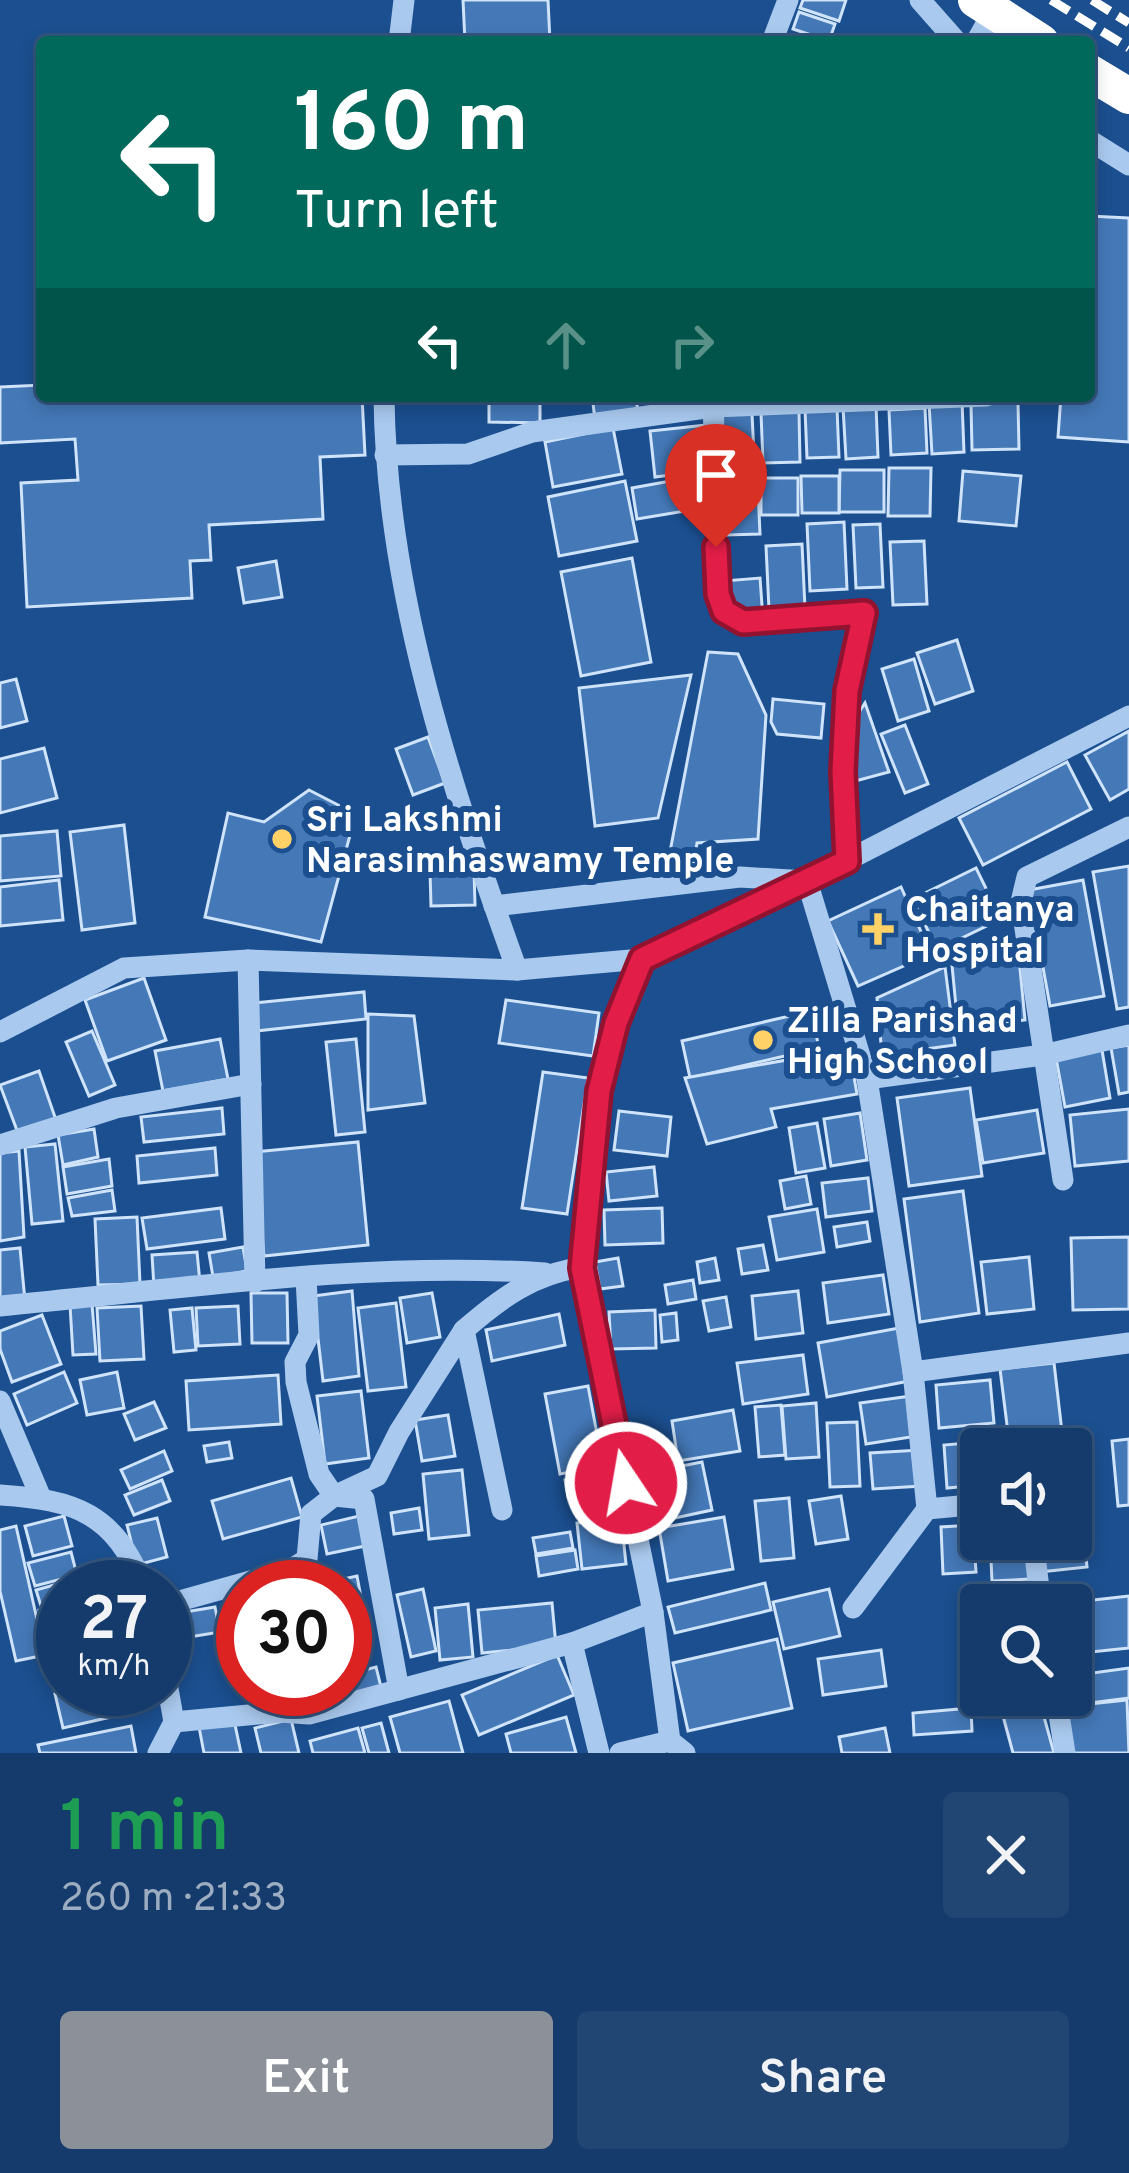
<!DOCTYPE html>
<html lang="en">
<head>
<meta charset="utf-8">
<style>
	:root { --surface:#143b6b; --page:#214673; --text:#f1f3f6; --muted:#9dadc1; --line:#33557e; --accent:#8c9099 }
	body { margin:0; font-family:Overpass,sans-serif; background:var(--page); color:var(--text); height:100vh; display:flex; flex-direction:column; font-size:45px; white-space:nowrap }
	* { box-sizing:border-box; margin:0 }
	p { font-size:39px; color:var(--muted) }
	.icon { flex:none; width:66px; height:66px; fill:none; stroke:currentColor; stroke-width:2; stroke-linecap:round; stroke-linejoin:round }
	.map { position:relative; height:1753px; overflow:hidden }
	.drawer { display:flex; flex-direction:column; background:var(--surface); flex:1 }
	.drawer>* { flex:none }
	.top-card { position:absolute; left:36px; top:36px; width:1059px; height:366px; border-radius:12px; box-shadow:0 6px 18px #0003,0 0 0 3px var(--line); background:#00695c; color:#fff; overflow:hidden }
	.buttons { position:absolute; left:960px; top:1428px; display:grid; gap:24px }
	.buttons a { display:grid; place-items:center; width:132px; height:132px; border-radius:12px; background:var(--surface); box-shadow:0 6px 18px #0003,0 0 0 3px var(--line); font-size:60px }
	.speed { position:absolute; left:36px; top:1560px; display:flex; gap:24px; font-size:60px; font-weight:700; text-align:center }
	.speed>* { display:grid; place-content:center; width:156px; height:156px; border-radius:50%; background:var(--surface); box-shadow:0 6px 18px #0003,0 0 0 3px var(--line); line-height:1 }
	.speed small { font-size:30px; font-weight:400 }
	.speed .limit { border:18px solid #d22; background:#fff; color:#111 }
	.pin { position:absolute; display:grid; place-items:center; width:102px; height:102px; color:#fff; margin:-123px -51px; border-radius:50% 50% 50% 0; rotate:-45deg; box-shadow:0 0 12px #0007 }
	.pin .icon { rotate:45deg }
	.me { position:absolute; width:132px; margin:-66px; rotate:348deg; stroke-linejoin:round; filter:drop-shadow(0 0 9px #0008) }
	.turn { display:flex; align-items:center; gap:42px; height:252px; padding:0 60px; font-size:54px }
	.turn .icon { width:156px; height:156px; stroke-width:2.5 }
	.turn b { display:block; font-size:84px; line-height:102px }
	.lanes { display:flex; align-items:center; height:114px; padding:0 60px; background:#0003; justify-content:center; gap:60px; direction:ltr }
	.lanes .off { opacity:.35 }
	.round { display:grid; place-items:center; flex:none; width:126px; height:126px; border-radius:12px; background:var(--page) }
	.summary { display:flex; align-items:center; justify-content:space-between; height:204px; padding:0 60px }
	h1 { font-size:72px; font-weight:600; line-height:90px; color:#1e9e55 }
	.button { display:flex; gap:24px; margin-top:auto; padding:24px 60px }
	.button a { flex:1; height:138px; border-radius:12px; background:var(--accent); color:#fff; font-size:48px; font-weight:600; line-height:138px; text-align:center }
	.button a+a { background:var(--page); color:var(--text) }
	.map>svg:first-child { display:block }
</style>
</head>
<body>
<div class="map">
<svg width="1129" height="1753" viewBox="0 0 1129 1753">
	<rect width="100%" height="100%" fill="#1b4f8f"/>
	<g fill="#4478b7" stroke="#cfe3fa" stroke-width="3">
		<path d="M463,0H548L550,42H465Z"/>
		<path d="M803,0H846L839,21L800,8Z"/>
		<path d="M799,12L835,24L829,41L793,29Z"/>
		<path d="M1089,216L1129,218V442L1058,437L1061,396H1089Z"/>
		<path d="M42,385V396H362L365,455L320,457L323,519L209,525L211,560L190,561L192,598L27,607L21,483L78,480L75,439L0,443V387Z"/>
		<path d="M489,396H540V423L489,422Z"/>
		<path d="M592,396H636L638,413L595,419Z"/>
		<path d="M962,401L964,452L932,454L929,403Z"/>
		<path d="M1018,403L1019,449L972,450L971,404Z"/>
		<path d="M876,405L878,457L846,459L843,407Z"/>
		<path d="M837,408L839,457L807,458L805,409Z"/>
		<path d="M925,408L927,453L891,455L889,410Z"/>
		<path d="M799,412L800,462L763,463L761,413Z"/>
		<path d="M752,414L754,455L722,457L720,415Z"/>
		<path d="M707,425L711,470L655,477L650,431Z"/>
		<path d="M613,428L622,474L553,487L545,442Z"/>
		<path d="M757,468L760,534L726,535L722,470Z"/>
		<path d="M889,468H931L930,516H888Z"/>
		<path d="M840,470H884V512H839Z"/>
		<path d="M963,471L1021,476L1016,526L959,521Z"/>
		<path d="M698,476L703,508L637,519L632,488Z"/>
		<path d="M801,476H839V513H802Z"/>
		<rect x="761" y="478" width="37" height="37"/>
		<path d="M625,481L637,541L559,556L548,497Z"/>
		<path d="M844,522L847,589L810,591L807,524Z"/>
		<path d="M880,524L883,587L856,588L853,525Z"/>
		<path d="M924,541L927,604L893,605L890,542Z"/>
		<path d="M802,544L805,608L769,610L766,546Z"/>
		<path d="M632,558L651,662L581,676L561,572Z"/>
		<path d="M276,561L282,597L244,603L238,568Z"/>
		<path d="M760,578L763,619L725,609L723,581Z"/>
		<path d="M957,640L973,691L935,704L917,653Z"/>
		<path d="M708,652L738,654L766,715L758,839L697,843L694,862L669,857Z"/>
		<path d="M914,659L929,711L898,721L882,669Z"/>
		<path d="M691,675L658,818L595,826L579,688Z"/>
		<path d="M16,679L27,721L0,728V683Z"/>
		<path d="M773,699L824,704L821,738L777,734L771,722Z"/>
		<path d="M865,703L889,772L848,783L854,720Z"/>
		<path d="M905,725L928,784L905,793L881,734Z"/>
		<path d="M1129,731V789L1110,800L1085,755Z"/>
		<path d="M428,737L445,783L413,795L396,749Z"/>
		<path d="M44,748L57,798L0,813V759Z"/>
		<path d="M1067,762L1091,809L983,865L959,818Z"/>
		<path d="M309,790L342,807L352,828L321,942L205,917L228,813L264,822Z"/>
		<path d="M124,825L135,923L82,930L70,832Z"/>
		<path d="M57,831L61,876L0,881V836Z"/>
		<path d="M1129,866V1007L1117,1009L1093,872Z"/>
		<path d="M976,868L1001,919L937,950L913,899Z"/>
		<path d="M474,870L475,905L431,906L430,871Z"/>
		<path d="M59,880L63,920L0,926V887Z"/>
		<path d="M1083,880L1104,996L1050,1006L1029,890Z"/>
		<path d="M901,887L931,954L858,986L828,921Z"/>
		<path d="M1018,948L1025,1020L958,1027L951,955Z"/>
		<path d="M945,967L955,1045L882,1055L877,998Z"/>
		<path d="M144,978L166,1040L107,1061L85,1000Z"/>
		<path d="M364,992L366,1019L256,1031L254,1003Z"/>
		<path d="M506,1000L599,1013L593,1056L499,1043Z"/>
		<path d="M811,1011L819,1048L690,1078L682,1041Z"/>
		<path d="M368,1014L414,1016L425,1103L368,1110Z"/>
		<path d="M92,1031L115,1085L89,1096L66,1042Z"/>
		<path d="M220,1039L228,1079L163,1091L155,1051Z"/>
		<path d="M356,1039L365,1132L336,1135L326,1042Z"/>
		<path d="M1129,1045V1092L1119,1094L1111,1048Z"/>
		<path d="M849,1049L857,1094L771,1109L776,1127L707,1144L685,1078Z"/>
		<path d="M1102,1050L1110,1098L1065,1107L1056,1058Z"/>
		<path d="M39,1071L56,1120L18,1133L0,1085Z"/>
		<path d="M543,1072L588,1078L567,1214L522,1208Z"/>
		<path d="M970,1088L982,1176L909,1186L897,1098Z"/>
		<path d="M222,1108L224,1134L144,1142L141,1117Z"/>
		<path d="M1129,1109V1161L1075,1166L1070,1115Z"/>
		<path d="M1037,1110L1044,1153L983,1163L976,1120Z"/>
		<path d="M619,1111L671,1117L667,1156L614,1150Z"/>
		<path d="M860,1113L867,1160L831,1166L824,1119Z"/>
		<path d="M817,1123L825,1168L796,1173L789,1128Z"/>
		<path d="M94,1129L98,1157L63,1165L58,1135Z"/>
		<path d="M358,1142L368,1245L264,1256L254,1152Z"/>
		<path d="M55,1144L63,1221L32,1224L25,1147Z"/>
		<path d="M215,1148L217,1175L139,1183L137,1156Z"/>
		<path d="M19,1151L24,1237L0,1241V1153Z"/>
		<path d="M109,1159L112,1186L67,1194L63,1167Z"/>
		<path d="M654,1167L657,1196L609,1201L606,1172Z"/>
		<path d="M806,1176L811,1204L785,1209L780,1181Z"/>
		<path d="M868,1178L872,1211L826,1217L822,1183Z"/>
		<path d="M112,1190L115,1211L72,1216L68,1198Z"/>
		<path d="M963,1191L979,1313L920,1322L904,1199Z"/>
		<path d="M221,1208L225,1239L147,1249L142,1218Z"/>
		<path d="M662,1208L663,1243L605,1245L604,1210Z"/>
		<path d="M817,1209L824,1252L777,1260L769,1217Z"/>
		<path d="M137,1217L140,1284L98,1285L95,1219Z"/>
		<path d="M867,1222L870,1241L837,1247L834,1227Z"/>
		<path d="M1129,1237V1309L1073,1310L1071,1238Z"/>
		<path d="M763,1245L768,1270L742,1274L738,1249Z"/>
		<path d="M243,1247L247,1271L213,1277L209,1253Z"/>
		<path d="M20,1248L25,1301L0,1303V1250Z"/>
		<path d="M197,1252L200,1283L154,1287L152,1255Z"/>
		<path d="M1029,1257L1034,1309L987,1314L981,1262Z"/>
		<path d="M618,1258L623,1286L600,1289L595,1262Z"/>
		<path d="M715,1258L719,1280L700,1283L697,1262Z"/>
		<path d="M883,1275L889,1314L828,1323L823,1283Z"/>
		<path d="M693,1280L696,1299L668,1304L665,1285Z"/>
		<path d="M352,1291L359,1376L323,1381L313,1296Z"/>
		<path d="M798,1291L803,1333L756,1339L752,1296Z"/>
		<path d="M251,1293H287L288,1343H252Z"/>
		<path d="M432,1293L440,1337L407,1343L400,1298Z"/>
		<path d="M726,1297L731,1327L709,1331L703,1301Z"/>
		<path d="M396,1303L406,1387L368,1391L358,1308Z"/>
		<path d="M92,1304L96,1354L73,1355L70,1305Z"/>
		<path d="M141,1306L144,1359L100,1361L97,1308Z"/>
		<path d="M238,1306L240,1344L198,1346L196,1308Z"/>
		<path d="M192,1308L196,1350L174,1352L170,1310Z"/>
		<path d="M655,1310L656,1348L611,1349L609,1312Z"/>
		<path d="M676,1313L678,1340L662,1342L660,1315Z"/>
		<path d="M559,1314L565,1345L492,1361L486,1330Z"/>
		<path d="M42,1315L61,1364L12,1382L0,1349V1331Z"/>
		<path d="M899,1328L909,1381L827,1397L818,1343Z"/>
		<path d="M803,1355L808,1394L743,1404L737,1363Z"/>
		<path d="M1054,1363L1064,1449H1010L1000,1369Z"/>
		<path d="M64,1372L77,1403L27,1425L14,1394Z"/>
		<path d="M117,1372L124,1408L87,1415L80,1380Z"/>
		<path d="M278,1375L281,1424L189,1430L186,1381Z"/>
		<path d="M990,1380L994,1423L939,1428L936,1385Z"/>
		<path d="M588,1386L603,1466L560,1474L545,1394Z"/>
		<path d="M361,1391L369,1458L325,1464L317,1396Z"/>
		<path d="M911,1396L917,1436L866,1444L860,1403Z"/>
		<path d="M154,1402L166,1428L135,1440L124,1414Z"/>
		<path d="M816,1403L819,1457L786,1459L782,1406Z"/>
		<path d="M781,1405L785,1455L759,1457L755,1407Z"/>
		<path d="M733,1410L740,1451L678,1461L672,1421Z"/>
		<path d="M448,1415L455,1456L422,1461L415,1420Z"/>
		<path d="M857,1422L860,1486L830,1487L827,1423Z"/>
		<path d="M1129,1439V1505L1118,1506L1112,1441Z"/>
		<path d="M1002,1440V1449H981V1485L947,1488L944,1445Z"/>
		<path d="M229,1442L232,1458L207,1462L204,1446Z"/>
		<path d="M920,1450L922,1486L873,1489L870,1453Z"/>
		<path d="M164,1451L172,1471L130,1489L121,1470Z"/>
		<path d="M702,1462L712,1510L661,1521L651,1472Z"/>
		<path d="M462,1470L469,1535L429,1539L423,1474Z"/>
		<path d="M613,1472L616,1489L568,1497L565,1480Z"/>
		<path d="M291,1478L302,1517L223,1539L212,1501Z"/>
		<path d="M162,1480L170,1501L134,1515L125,1495Z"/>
		<path d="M624,1492L627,1511L591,1517L588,1497Z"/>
		<path d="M841,1496L848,1539L816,1544L809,1501Z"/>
		<path d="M789,1498L794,1558L761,1561L755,1501Z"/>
		<path d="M1081,1507L1087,1567L1039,1572L1035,1539H1071V1508Z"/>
		<path d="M419,1508L422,1530L394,1534L391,1513Z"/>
		<path d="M64,1516L72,1546L33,1556L25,1526Z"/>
		<path d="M359,1516L365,1546L327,1554L321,1525Z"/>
		<path d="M621,1517L626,1564L582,1569L577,1523Z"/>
		<path d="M724,1517L733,1569L668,1581L659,1528Z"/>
		<path d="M157,1518L167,1557L137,1565L127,1525Z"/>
		<path d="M973,1525L976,1572L943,1574L941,1527Z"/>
		<path d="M16,1526L45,1655L16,1661L0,1591V1530Z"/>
		<path d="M570,1532L573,1548L536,1554L533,1538Z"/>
		<path d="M990,1539H1028L1031,1579L992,1581Z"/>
		<path d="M575,1550L578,1569L539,1576L536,1556Z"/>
		<path d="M71,1552L77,1575L35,1586L28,1563Z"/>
		<path d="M357,1576L363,1608L345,1612V1587H306Z"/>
		<path d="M75,1579L77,1587H63V1600L41,1606L36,1590Z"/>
		<path d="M765,1583L771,1610L675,1633L668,1607Z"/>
		<path d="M423,1589L436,1651L411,1657L397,1595Z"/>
		<path d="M829,1589L840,1636L784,1649L773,1602Z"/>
		<path d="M1129,1596V1648L1071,1654V1605H1049Z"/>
		<path d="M552,1603L556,1646L482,1653L478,1610Z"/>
		<path d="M63,1604V1640L47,1644L39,1610Z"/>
		<path d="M468,1604L473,1657L440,1660L435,1608Z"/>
		<path d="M215,1607L220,1632L177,1639L173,1614Z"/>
		<path d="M243,1621V1645L228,1647L224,1624Z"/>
		<path d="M360,1624L367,1659L345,1664V1628Z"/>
		<path d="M777,1639L792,1708L688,1731L673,1663Z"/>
		<path d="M63,1645V1687L54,1689L45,1650Z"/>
		<path d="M881,1650L886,1686L823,1695L818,1659Z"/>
		<path d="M557,1655L574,1695L479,1735L462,1695Z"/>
		<path d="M376,1667L382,1691L296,1711L290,1689H345V1675Z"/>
		<path d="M1129,1668V1698L1082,1704L1078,1675Z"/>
		<path d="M77,1689H142L146,1709L63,1728L55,1694Z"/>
		<path d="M1127,1700L1129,1753H1070L1061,1707Z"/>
		<path d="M449,1701L463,1753H400L390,1717Z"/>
		<path d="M1041,1706L1054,1753H1013L1003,1716Z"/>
		<path d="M971,1708L972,1731L914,1735L913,1713Z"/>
		<path d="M566,1717L576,1753H511L506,1734Z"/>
		<path d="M291,1719L299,1753H261L255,1728Z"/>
		<path d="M234,1720L241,1753H204L199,1727Z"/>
		<path d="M381,1723L389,1753H369L362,1728Z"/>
		<path d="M131,1726L136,1753H40L38,1745Z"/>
		<path d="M358,1728L365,1753H313L310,1741Z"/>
		<path d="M885,1728L890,1753H842L839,1737Z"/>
	</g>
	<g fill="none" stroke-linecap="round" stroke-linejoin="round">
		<g stroke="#a9c9ee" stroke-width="21">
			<path d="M920,0L957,42"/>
			<path d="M399,42L404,0"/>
			<path d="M772,42L788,0"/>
			<path d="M976,42L993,12"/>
			<path d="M1089,140L1129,165"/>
			<path d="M384,396C386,593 451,786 517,970"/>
			<path d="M713,396L718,594L724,611L743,622L864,613L847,690L843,771L847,861"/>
			<path d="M385,455L468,454L532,432L713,407L987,396"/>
			<path d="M494,906L740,877L807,881L867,1079L913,1372L927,1509L853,1608"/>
			<path d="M248,960L255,1282"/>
			<path d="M0,1032L124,968L248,960L517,970L642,959L807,881L1129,716"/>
			<path d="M867,1079L1043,1055L1129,1035"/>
			<path d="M0,1145L116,1108L251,1084"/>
			<path d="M1063,1180L1021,902L1027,877L1129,827"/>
			<path d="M306,1278L309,1335L295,1362L296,1382L319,1474L334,1496L364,1499L399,1690"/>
			<path d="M0,1306C180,1289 365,1261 545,1273"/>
			<path d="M913,1372L1129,1343"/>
			<path d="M0,1401L41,1498"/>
			<path d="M0,1495C76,1500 114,1513 144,1587"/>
			<path d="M927,1509L981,1504"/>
			<path d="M502,1510L464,1330C502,1297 532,1275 582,1267"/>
			<path d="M1033,1539L1041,1605"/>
			<path d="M165,1605L290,1570L307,1559L311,1514L334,1496L377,1476L399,1432L464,1330"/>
			<path d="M653,1612L670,1741"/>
			<path d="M572,1643L599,1753"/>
			<path d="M1056,1695L1065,1753"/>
			<path d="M174,1722L280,1712L309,1714L572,1643L653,1612L582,1267L599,1091L616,1023L642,959"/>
			<path d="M158,1753L174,1722L165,1672"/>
			<path d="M620,1753L670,1741L685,1753"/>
		</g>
		<g stroke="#fff" stroke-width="36">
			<path d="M976,0L1041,42"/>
			<path d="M1089,72L1129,96"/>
		</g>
		<g stroke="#fff" stroke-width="9" stroke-dasharray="21 9" stroke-linecap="butt">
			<path d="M1051,0L1129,48"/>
			<path d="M1092,0L1129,23"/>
		</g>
	</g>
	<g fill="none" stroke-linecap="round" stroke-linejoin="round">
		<defs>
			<path id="route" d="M626,1483L582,1268L599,1091L616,1023L642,959L847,861L843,771L847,691L864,613L743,622L724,611L718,594L716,547"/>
		</defs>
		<use href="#route" stroke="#92132f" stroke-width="30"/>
		<use href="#route" stroke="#e11d48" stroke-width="21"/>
	</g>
	<g fill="#ffd166" stroke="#1b4f8f" stroke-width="4.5">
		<circle cx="282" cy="839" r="12"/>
		<path d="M872 911h12v12h12v12h-12v12h-12v-12h-12v-12h12z"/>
		<circle cx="763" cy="1040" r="12"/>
	</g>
	<g text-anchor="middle" stroke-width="12" stroke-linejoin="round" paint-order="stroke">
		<g font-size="36" font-weight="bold" fill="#fff" stroke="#1b4f8f" text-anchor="start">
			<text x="306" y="831">Sri Lakshmi<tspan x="306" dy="41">Narasimhaswamy Temple</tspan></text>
			<text x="905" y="921">Chaitanya<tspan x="905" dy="41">Hospital</tspan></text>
			<text x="787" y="1032">Zilla Parishad<tspan x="787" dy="41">High School</tspan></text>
		</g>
	</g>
</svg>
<div class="buttons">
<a><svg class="icon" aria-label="sound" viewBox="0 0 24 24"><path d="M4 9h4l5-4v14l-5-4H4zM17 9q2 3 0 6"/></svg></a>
<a><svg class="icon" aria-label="search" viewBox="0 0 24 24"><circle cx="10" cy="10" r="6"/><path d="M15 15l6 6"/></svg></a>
</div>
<div class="speed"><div>27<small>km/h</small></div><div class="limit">30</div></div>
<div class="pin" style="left:716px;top:547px;background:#d93025"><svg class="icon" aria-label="arrive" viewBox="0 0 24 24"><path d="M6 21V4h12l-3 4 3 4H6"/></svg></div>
<svg class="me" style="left:626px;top:1483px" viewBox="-20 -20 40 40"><circle r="17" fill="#e11d48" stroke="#fff" stroke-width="3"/><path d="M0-11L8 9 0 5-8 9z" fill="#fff"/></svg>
<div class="top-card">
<div class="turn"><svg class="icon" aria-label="left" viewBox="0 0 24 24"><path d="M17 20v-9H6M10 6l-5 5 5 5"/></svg><div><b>160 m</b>Turn left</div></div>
<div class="lanes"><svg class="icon" aria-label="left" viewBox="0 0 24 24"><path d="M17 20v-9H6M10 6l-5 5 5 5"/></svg><svg class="icon off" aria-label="ahead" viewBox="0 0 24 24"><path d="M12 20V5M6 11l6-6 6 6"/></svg><svg class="icon off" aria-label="right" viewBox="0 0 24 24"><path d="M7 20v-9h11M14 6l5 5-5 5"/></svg></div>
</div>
</div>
<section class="drawer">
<div class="summary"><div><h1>1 min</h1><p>260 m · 21:33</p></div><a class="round"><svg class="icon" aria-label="close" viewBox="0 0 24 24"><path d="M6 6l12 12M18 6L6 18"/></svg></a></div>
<div class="button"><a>Exit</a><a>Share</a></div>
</section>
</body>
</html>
